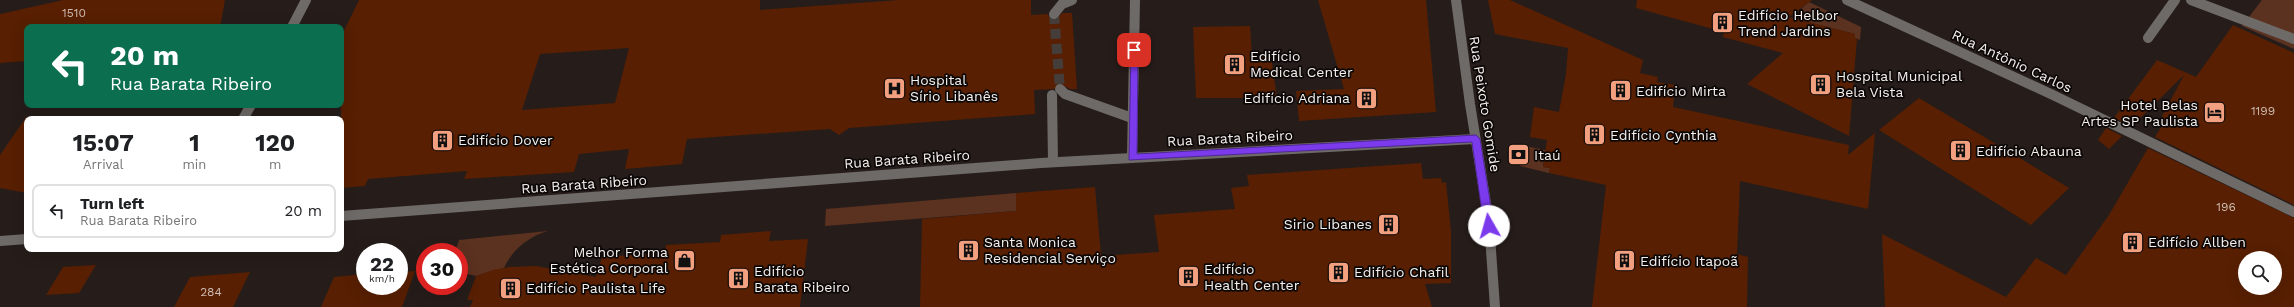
<!DOCTYPE html>
<html lang="en">
<head>
<meta charset="utf-8">
<style>
	:root { --surface:#fff; --page:#f6f6f6; --text:#202124; --muted:#757577; --line:#e0e0e0 }
	body { margin:0; font-family:"Work Sans",sans-serif; background:var(--page); color:var(--text); height:100vh; display:flex; flex-direction:column; font-size:15px; white-space:nowrap }
	* { box-sizing:border-box; margin:0 }
	p { font-size:13px; color:var(--muted) }
	.icon { flex:none; width:22px; height:22px; fill:none; stroke:currentColor; stroke-width:2; stroke-linecap:round; stroke-linejoin:round }
	.map { position:relative; flex:1; overflow:hidden }
	.panel { position:absolute; left:24px; top:116px; width:320px; height:136px; display:flex; flex-direction:column; background:var(--surface); border-radius:8px; box-shadow:0 4px 16px #0002 }
	.panel>* { flex:none }
	.banner { position:absolute; left:24px; top:24px; width:320px; height:84px; border-radius:8px; box-shadow:0 4px 16px #0002; background:#0b6e4f; color:#fff; overflow:hidden }
	.fabs { position:absolute; left:2238px; top:251px; display:grid; gap:8px }
	.fabs a { display:grid; place-items:center; width:44px; height:44px; border-radius:50%; background:var(--surface); box-shadow:0 4px 16px #0002; font-size:20px }
	.speed { position:absolute; left:356px; top:243px; display:flex; gap:8px; font-size:20px; font-weight:700; text-align:center }
	.speed>* { display:grid; place-content:center; width:52px; height:52px; border-radius:50%; background:var(--surface); box-shadow:0 4px 16px #0002; line-height:1 }
	.speed small { font-size:10px; font-weight:400 }
	.speed .limit { border:6px solid #d22; background:#fff; color:#111 }
	.pin { position:absolute; display:grid; place-items:center; width:34px; height:34px; color:#fff; margin:-17px; border-radius:8px; box-shadow:0 2px 6px #0006 }
	.me { position:absolute; width:44px; margin:-22px; rotate:353deg; stroke-linejoin:round; filter:drop-shadow(0 0 3px #0008) }
	.turn { display:flex; align-items:center; gap:14px; height:84px; padding:0 20px; font-size:18px }
	.turn .icon { width:52px; height:52px; stroke-width:2.5 }
	.turn b { display:block; font-size:28px; line-height:34px }
	.eta { display:flex; justify-content:space-evenly; align-items:center; height:68px; text-align:center }
	.eta b { font-size:24px; font-weight:700; line-height:28px }
	ul { padding:0; list-style:none }
	li { display:flex; align-items:center; gap:12px; height:54px; margin:0 8px 6px; padding:0 12px; border:2px solid var(--line); border-radius:8px }
	li div { flex:1 }
	li b { display:block; font-size:15px }
	li em { font-style:normal }
	.map>svg:first-child { display:block }
</style>
</head>
<body>
<div class="map">
<svg width="2294" height="307" viewBox="0 0 2294 307">
	<rect width="100%" height="100%" fill="#261d1a"/>
	<g fill="#5b3120">
		<path d="M2262,0H2294V49L2242,26Z"/>
		<path d="M1809,2L1861,27L1860,40L1855,38V34L1800,20L1802,8Z"/>
		<path d="M1516,144L1555,152L1545,153L1543,167L1550,168L1549,173L1520,166Z"/>
		<path d="M1016,193V211L825,226L826,209Z"/>
		<path d="M548,231C529,236 512,250 504,268L476,276L459,272V252H455L459,240Z"/>
	</g>
	<g fill="#581f02" fill-rule="evenodd">
		<path d="M63,0H225L220,27H27V61L0,63V14Z"/>
		<path d="M359,0H760V10L900,0H1031V15L1048,14L1050,19L1053,20L1063,13H1072L1077,89H1070L1059,83L1054,89L1034,90L1035,114L849,128L839,135L830,129L687,139L682,164L625,169L629,149L579,154L574,172L464,179L467,171L368,179L365,186L341,188V37ZM629,48L615,103L522,110L540,54Z"/>
		<path d="M1318,0H1426L1436,112L1299,121L1296,91L1344,89Z"/>
		<path d="M1488,0H1510L1643,60L1640,73L1658,77L1657,82L1675,85L1673,107L1849,145L1848,155L1875,133L1868,209L1740,181L1737,254L1748,257L1747,307H1592L1606,185L1549,173L1550,168L1543,167L1547,140L1530,137L1534,107L1559,112L1566,74L1568,48L1495,34Z"/>
		<path d="M1637,0H1812L1789,17L1855,34V38L1857,39L1849,136L1747,84L1783,53L1723,37L1724,32L1636,8Z"/>
		<path d="M2233,25L2294,53V205L2155,137L2162,126L2158,124L2184,75L2132,126L2114,118L2157,60L2196,77Z"/>
		<path d="M1250,26L1252,56H1271L1277,98H1196L1193,27Z"/>
		<path d="M1919,98L2041,171L2069,188L2031,225L1879,130Z"/>
		<path d="M27,116V193L0,188V155Z"/>
		<path d="M2106,128L2122,136L2109,149L2098,140Z"/>
		<path d="M2148,148L2294,218V307H1885L1882,234L2006,297L2036,258L2066,275L2109,215ZM2245,258H2275V288H2245Z"/>
		<path d="M1421,163L1423,179L1441,178L1442,183L1446,182L1451,232V283L1425,284L1432,307H920L922,219L1016,211V193L1095,187L1101,256L1159,252L1154,215L1235,209L1231,188L1249,186L1247,175Z"/>
		<path d="M771,231L769,241L808,239L800,307H470L473,300H467L476,276L493,270L509,267L536,266L596,277L602,257L665,253L666,245L720,242L721,235Z"/>
		<path d="M96,265L79,293L46,295L63,267Z"/>
		<path d="M415,271L402,307H321L334,277L365,274V286H399V272Z"/>
		<path d="M250,272L233,307H174L190,277Z"/>
	</g>
	<g fill="none" stroke-linecap="round" stroke-linejoin="round">
		<path stroke="#453d3a" stroke-width="10" stroke-dasharray="10 5" stroke-linecap="butt" d="M1054,14L1060,89"/>
		<g stroke="#6e6a68" stroke-width="10">
			<path d="M1456,0L1470,104L1489,222L1495,307"/>
			<path d="M1847,0L2053,95L2294,212"/>
			<path d="M2191,0L2294,39"/>
			<path d="M1054,14L1062,4L1072,0"/>
			<path d="M292,27L306,0"/>
			<path d="M2148,38L2175,0"/>
			<path d="M1060,89L1065,94L1132,118"/>
			<path d="M1052,95L1053,162"/>
			<path d="M243,119L251,105"/>
			<path d="M1132,157L1135,0"/>
			<path d="M341,216L1041,163L1475,139"/>
			<path d="M0,241L27,239"/>
		</g>
	</g>
	<path fill="#7c3aed" stroke="#51269a" d="M1131,47H1137L1138,50L1137,154L1476,135L1480,139L1494,226L1489,230L1484,226L1472,142L1129,160Z"/>
	<defs>
		<symbol id="building-square" viewBox="-11 -11 22 22"><rect x="-9" y="-9" width="18" height="18" rx="4" fill="#f2a07f" stroke="#0c0807"/><path d="M-4-6H4V6H1V3H-1V6H-4ZM-2.5-4.3h1.7v1.8h-1.7ZM.8-4.3h1.7v1.8H.8ZM-2.5-1h1.7V.8h-1.7ZM.8-1h1.7V.8H.8Z" fill="#111"/></symbol>
		<symbol id="hospital-square" viewBox="-11 -11 22 22"><rect x="-9" y="-9" width="18" height="18" rx="4" fill="#f2a07f" stroke="#0c0807"/><path d="M-5-5h3v3.5h4V-5h3V5h-3V1.5h-4V5h-3Z" fill="#111"/></symbol>
		<symbol id="hotel-square" viewBox="-11 -11 22 22"><rect x="-9" y="-9" width="18" height="18" rx="4" fill="#f2a07f" stroke="#0c0807"/><path d="M-6-4.5h1.5V1H6V5H4.5V3h-9V5H-6ZM-4 0a1.8 1.8 0 1 1 3.6 0ZM.5 0V-2.5h3Q6-2.5 6 0Z" fill="#111"/></symbol>
		<symbol id="bank-square" viewBox="-11 -11 22 22"><rect x="-9" y="-9" width="18" height="18" rx="4" fill="#f2a07f" stroke="#0c0807"/><path d="M-6-4H6V4H-6ZM0-2.3a2.3 2.3 0 1 0 0 4.6a2.3 2.3 0 1 0 0-4.6Z" fill="#111"/></symbol>
		<symbol id="shop-square" viewBox="-11 -11 22 22"><rect x="-9" y="-9" width="18" height="18" rx="4" fill="#f2a07f" stroke="#0c0807"/><path d="M-5-2.5h2.3a2.7 3.5 0 0 1 5.4 0H5L5.5 6h-11ZM-1.5-2.5h3a1.5 2.3 0 0 0-3 0Z" fill="#111"/></symbol>
	</defs>
	<g fill-rule="evenodd">
		<use href="#building-square" x="1710" y="10" width="25" height="25"/>
		<use href="#building-square" x="1222" y="52" width="25" height="25"/>
		<use href="#building-square" x="1808" y="72" width="25" height="25"/>
		<use href="#hospital-square" x="882" y="76" width="25" height="25"/>
		<use href="#building-square" x="1608" y="78" width="25" height="25"/>
		<use href="#building-square" x="1354" y="86" width="25" height="25"/>
		<use href="#hotel-square" x="2202" y="100" width="25" height="25"/>
		<use href="#building-square" x="1582" y="122" width="25" height="25"/>
		<use href="#building-square" x="430" y="128" width="25" height="25"/>
		<use href="#building-square" x="1948" y="138" width="25" height="25"/>
		<use href="#bank-square" x="1506" y="142" width="25" height="25"/>
		<use href="#building-square" x="1376" y="212" width="25" height="25"/>
		<use href="#building-square" x="2120" y="230" width="25" height="25"/>
		<use href="#building-square" x="956" y="238" width="25" height="25"/>
		<use href="#shop-square" x="672" y="248" width="25" height="25"/>
		<use href="#building-square" x="1612" y="248" width="25" height="25"/>
		<use href="#building-square" x="1326" y="260" width="25" height="25"/>
		<use href="#building-square" x="1176" y="264" width="25" height="25"/>
		<use href="#building-square" x="726" y="266" width="25" height="25"/>
		<use href="#building-square" x="498" y="276" width="25" height="25"/>
	</g>
	<g text-anchor="middle" stroke-width="3.5" stroke-linejoin="round" paint-order="stroke">
		<g font-size="12" fill="#cebcb2">
			<text x="74" y="17">1510</text>
			<text x="2263" y="115">1199</text>
			<text x="2226" y="211">196</text>
			<text x="211" y="296">284</text>
		</g>
		<g font-size="14" fill="#f6f0ed" stroke="#0c0807" text-anchor="start">
			<text x="1738" y="20">Edifício Helbor<tspan x="1738" dy="16">Trend Jardins</tspan></text>
			<text x="1250" y="61">Edifício<tspan x="1250" dy="16">Medical Center</tspan></text>
			<text x="1836" y="81">Hospital Municipal<tspan x="1836" dy="16">Bela Vista</tspan></text>
			<text x="910" y="85">Hospital<tspan x="910" dy="16">Sírio Libanês</tspan></text>
			<text x="1636" y="96">Edifício Mirta</text>
			<text x="1350" y="103" text-anchor="end">Edifício Adriana</text>
			<text x="2198" y="110" text-anchor="end">Hotel Belas<tspan x="2198" dy="16">Artes SP Paulista</tspan></text>
			<text x="1610" y="140">Edifício Cynthia</text>
			<text x="458" y="145">Edifício Dover</text>
			<text x="1976" y="156">Edifício Abauna</text>
			<text x="1534" y="160">Itaú</text>
			<text x="1372" y="229" text-anchor="end">Sirio Libanes</text>
			<text x="984" y="247">Santa Monica<tspan x="984" dy="16">Residencial Serviço</tspan></text>
			<text x="2148" y="247">Edifício Allben</text>
			<text x="668" y="257" text-anchor="end">Melhor Forma<tspan x="668" dy="16">Estética Corporal</tspan></text>
			<text x="1640" y="266">Edifício Itapoã</text>
			<text x="1204" y="274">Edifício<tspan x="1204" dy="16">Health Center</tspan></text>
			<text x="754" y="276">Edifício<tspan x="754" dy="16">Barata Ribeiro</tspan></text>
			<text x="1354" y="277">Edifício Chafil</text>
			<text x="526" y="293">Edifício Paulista Life</text>
		</g>
		<g font-size="14" fill="#f6f0ed" stroke="#0c0807">
			<text transform="translate(2012 61) rotate(25)" y="5">Rua Antônio Carlos</text>
			<text transform="translate(1485 104) rotate(81)" y="5">Rua Peixoto Gomide</text>
			<text transform="translate(1230 138) rotate(-3)" y="5">Rua Barata Ribeiro</text>
			<text transform="translate(907 159) rotate(-4)" y="5">Rua Barata Ribeiro</text>
			<text transform="translate(584 184) rotate(-4)" y="5">Rua Barata Ribeiro</text>
		</g>
	</g>
</svg>
<div class="fabs">
<a><svg class="icon" aria-label="search" viewBox="0 0 24 24"><circle cx="10" cy="10" r="6"/><path d="M15 15l6 6"/></svg></a>
</div>
<div class="speed"><div>22<small>km/h</small></div><div class="limit">30</div></div>
<div class="pin" style="left:1134px;top:50px;background:#d93025"><svg class="icon" aria-label="arrive" viewBox="0 0 24 24"><path d="M6 21V4h12l-3 4 3 4H6"/></svg></div>
<svg class="me" style="left:1489px;top:226px" viewBox="-20 -20 40 40"><circle r="19" fill="#fff"/><path d="M0-13L10 11 0 6-10 11z" fill="#7c3aed"/></svg>
<div class="banner">
<div class="turn"><svg class="icon" aria-label="left" viewBox="0 0 24 24"><path d="M17 20v-9H6M10 6l-5 5 5 5"/></svg><div><b>20 m</b>Rua Barata Ribeiro</div></div>
</div>
<section class="panel">
<div class="eta">
<div><b>15:07</b><p>Arrival</p></div>
<div><b>1</b><p>min</p></div>
<div><b>120</b><p>m</p></div>
</div>
<ul>
<li><svg class="icon" aria-label="left" viewBox="0 0 24 24"><path d="M17 20v-9H6M10 6l-5 5 5 5"/></svg><div><b>Turn left</b><p>Rua Barata Ribeiro</p></div><em>20 m</em></li>
</ul>
</section>
</div>
</body>
</html>
